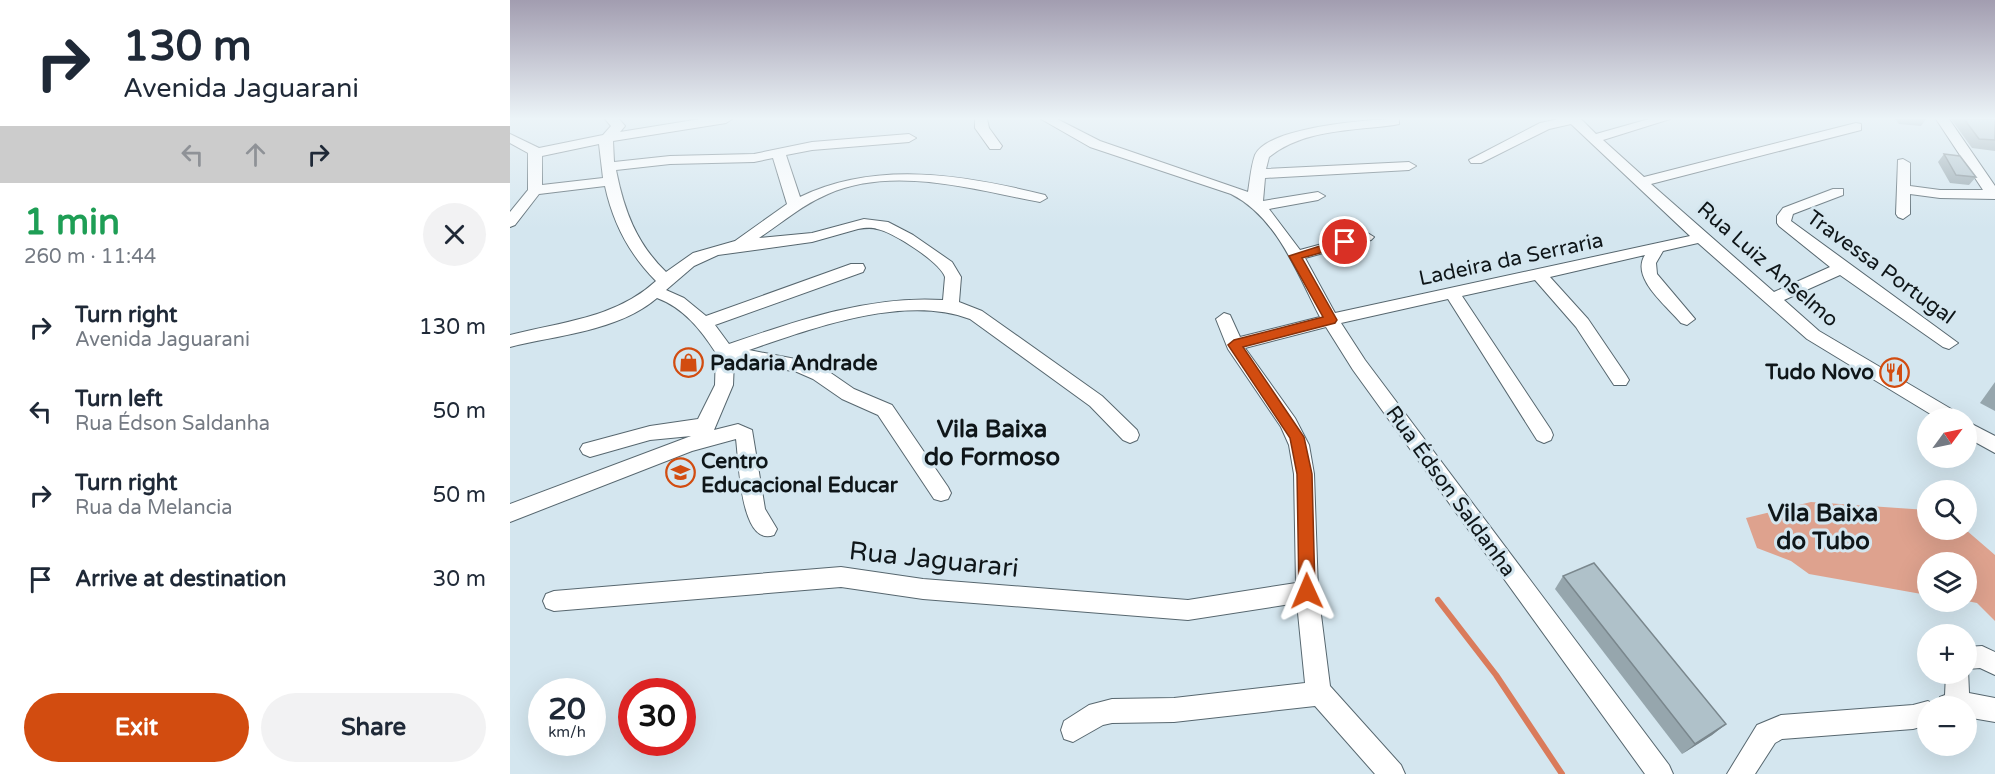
<!DOCTYPE html>
<html lang="en">
<head>
<meta charset="utf-8">
<style>
	:root { --surface:#fff; --page:#f2f2f3; --text:#1f2937; --muted:#747a83; --accent:#d24c10 }
	body { margin:0; font-family:"Varela Round",sans-serif; background:var(--page); color:var(--text); height:100vh; display:flex; flex-direction:column; font-size:22px; white-space:nowrap }
	* { box-sizing:border-box; margin:0 }
	p { font-size:20px; color:var(--muted) }
	.icon { flex:none; width:33px; height:33px; fill:none; stroke:currentColor; stroke-width:2; stroke-linecap:round; stroke-linejoin:round }
	.map { position:relative; flex:1; overflow:hidden }
	.side { display:flex; flex-direction:column; background:var(--surface); width:510px }
	.side>* { flex:none }
	.banner { background:#fff; color:var(--text); overflow:hidden }
	.needle { width:39px; rotate:57deg }
	.controls { position:absolute; left:1407px; top:408px; display:grid; gap:12px }
	.controls a { display:grid; place-items:center; width:60px; height:60px; border-radius:50%; background:var(--surface); box-shadow:0 6px 24px #0002; font-size:30px }
	.speed { position:absolute; left:18px; top:678px; display:flex; gap:12px; font-size:30px; font-weight:700; text-align:center }
	.speed>* { display:grid; place-content:center; width:78px; height:78px; border-radius:50%; background:var(--surface); box-shadow:0 6px 24px #0002; line-height:1 }
	.speed small { font-size:15px; font-weight:400 }
	.speed .limit { border:9px solid #d22; background:#fff; color:#111 }
	.pin { position:absolute; display:grid; place-items:center; width:51px; height:51px; color:#fff; margin:-26px; border:3px solid #fff; border-radius:50%; box-shadow:0 2px 6px #0007 }
	.me { position:absolute; width:66px; margin:-33px; rotate:359deg; stroke-linejoin:round; filter:drop-shadow(0 0 4px #0008) }
	.turn { display:flex; align-items:center; gap:21px; height:126px; padding:0 24px; font-size:27px }
	.turn .icon { width:78px; height:78px; stroke-width:2.5 }
	.turn b { display:block; font-size:42px; line-height:51px }
	.lanes { display:flex; align-items:center; height:57px; padding:0 24px; background:#0003; justify-content:center; gap:30px; direction:ltr }
	.lanes .off { opacity:.35 }
	.round { display:grid; place-items:center; flex:none; width:63px; height:63px; border-radius:32px; background:var(--page) }
	.overview { display:flex; align-items:center; justify-content:space-between; height:102px; padding:0 24px }
	h1 { font-size:36px; font-weight:700; line-height:45px; color:#1e9e55 }
	.primary-button { display:flex; gap:12px; margin-top:auto; padding:12px 24px }
	.primary-button a { flex:1; height:69px; border-radius:36px; background:var(--accent); color:#fff; font-size:24px; font-weight:700; line-height:69px; text-align:center }
	.primary-button a+a { background:var(--page); color:var(--text) }
	ul { padding:0; list-style:none }
	li { display:flex; align-items:center; gap:18px; height:84px; padding:0 24px }
	li div { flex:1 }
	li b { display:block; font-size:22px }
	li em { font-style:normal }
	main { display:flex; flex:1; min-height:0 }
	.map>svg:first-child { display:block }
</style>
</head>
<body>
<main>
<section class="side">
<div class="banner">
<div class="turn"><svg class="icon" aria-label="right" viewBox="0 0 24 24"><path d="M7 20v-9h11M14 6l5 5-5 5"/></svg><div><b>130 m</b>Avenida Jaguarani</div></div>
<div class="lanes"><svg class="icon off" aria-label="left" viewBox="0 0 24 24"><path d="M17 20v-9H6M10 6l-5 5 5 5"/></svg><svg class="icon off" aria-label="ahead" viewBox="0 0 24 24"><path d="M12 20V5M6 11l6-6 6 6"/></svg><svg class="icon" aria-label="right" viewBox="0 0 24 24"><path d="M7 20v-9h11M14 6l5 5-5 5"/></svg></div>
</div>
<div class="overview"><div><h1>1 min</h1><p>260 m · 11:44</p></div><a class="round"><svg class="icon" aria-label="close" viewBox="0 0 24 24"><path d="M6 6l12 12M18 6L6 18"/></svg></a></div>
<ul>
<li><svg class="icon" aria-label="right" viewBox="0 0 24 24"><path d="M7 20v-9h11M14 6l5 5-5 5"/></svg><div><b>Turn right</b><p>Avenida Jaguarani</p></div><em>130 m</em></li>
<li><svg class="icon" aria-label="left" viewBox="0 0 24 24"><path d="M17 20v-9H6M10 6l-5 5 5 5"/></svg><div><b>Turn left</b><p>Rua Édson Saldanha</p></div><em>50 m</em></li>
<li><svg class="icon" aria-label="right" viewBox="0 0 24 24"><path d="M7 20v-9h11M14 6l5 5-5 5"/></svg><div><b>Turn right</b><p>Rua da Melancia</p></div><em>50 m</em></li>
<li><svg class="icon" aria-label="arrive" viewBox="0 0 24 24"><path d="M6 21V4h12l-3 4 3 4H6"/></svg><div><b>Arrive at destination</b></div><em>30 m</em></li>
</ul>
<div class="primary-button"><a>Exit</a><a>Share</a></div>
</section>
<div class="map">
<svg width="1485" height="774" viewBox="0 0 1485 774">
	<rect width="100%" height="100%" fill="#d4e6ef"/>
	<path fill="#dea28e" d="M1301,502L1417,510L1418,530H1456L1485,555V621L1467,603L1457,601L1456,562H1418L1417,595L1299,574L1281,561L1247,548L1236,518Z"/>
	<g fill="none" stroke-linecap="round" stroke-linejoin="round">
		<path stroke="#da7b5b" stroke-width="6" d="M928,600L986,675L1052,774"/>
		<defs>
			<g id="minor">
				<path d="M95,119H109L115,126L110,132L190,119H222L216,123L103,141L104,162L160,156L244,154L302,142L399,134L406,138L399,142L302,150L276,155L290,197C366,160 455,175 535,195L537,198L530,202C464,190 384,165 318,194C292,205 273,222 249,238L302,233L354,219L378,222L403,235L442,262L451,277L449,302L472,311L592,396L627,430L629,435L627,440L620,443L613,440L580,406L460,319C395,294 303,328 239,350L296,361L315,369L344,389L382,405L438,487L441,493L438,499L431,501L424,499L368,415L332,399L303,379L287,372L224,360L223,385L204,430L228,424L242,430L255,509L267,529L264,535C230,548 229,460 226,439L182,451L0,522V504L181,436L140,440L80,457L73,454L70,449L73,444L140,426L188,419L205,385L206,353C191,330 174,308 147,298C109,331 47,335 0,347V335C51,322 106,318 146,281C119,254 103,223 95,186L29,194L5,225L0,227V212L18,190V153L0,143V134L29,148L93,135L101,126ZM89,144L93,178L32,185V156ZM263,158L277,204L225,241L183,253L156,272C126,243 114,210 106,170L160,164L244,162ZM348,229C354,228 361,227 367,229C383,232 430,262 435,277L433,300C360,295 286,321 219,344L205,325L353,272L355,268L353,264H341L196,316L174,298L156,290L184,266L208,255L302,242Z"/>
				<path d="M465,119H477L479,128L492,146L490,149H480L465,128Z"/>
				<path d="M531,119H547L590,141L738,192C740,180 741,166 745,155C757,127 861,119 889,119V124L884,125C841,131 794,129 759,157L756,169L899,162L906,166L899,170L755,178L753,201L808,192L815,196L808,200L759,209L790,250L856,232L864,237L861,240L795,258L825,313L1180,236L1061,124L1039,129L971,163H961L959,160L1030,123L1049,119H1071L1086,134L1139,119H1160L1093,140L1134,177L1346,123L1351,124V130L1141,184L1264,292L1320,267L1269,226L1267,223V216L1273,208L1323,189H1333V195L1283,214L1281,221L1448,343L1439,349L1433,347L1330,275L1274,300L1309,331L1448,413L1450,418H1427L1297,339L1188,243L1153,251L1146,263L1147,274L1185,319L1177,325L1171,323C1157,306 1120,278 1135,255L1040,277L1078,319L1116,375L1119,380L1116,385H1104L1066,327L1025,280L952,296L1041,430L1043,435L1041,440L1034,443L1027,440L938,299L831,323L855,360L1159,765L1163,774H1135L843,370L816,327L735,348L785,418L799,445L804,474L808,591L820,686L891,765L895,774H865L805,706L664,722L602,723L593,725L563,742L554,739L551,730L554,721L579,705L602,699L664,698L795,683L787,603L678,620L413,599L331,587L44,611L36,608L33,601L36,594L44,591L331,567L413,579L678,600L786,583L784,474L779,445L771,427L718,349L706,319L714,313L720,315L730,337L810,317C787,273 767,217 721,194L580,147Z"/>
				<path d="M1426,119H1439L1485,186V199L1430,198L1400,194V214L1393,219L1388,217L1386,214L1388,160L1393,159L1400,163V186L1430,190H1473Z"/>
				<path d="M1456,421L1485,436V453L1456,437Z"/>
				<path d="M1472,646L1485,652V675L1470,668L1458,669L1459,693L1485,698V722L1456,717V706H1418V725L1403,729L1272,739L1265,743L1245,774H1217L1247,725L1271,715L1403,705L1418,701L1427,706L1430,697L1435,695L1436,674H1456V647Z"/>
			</g>
		</defs>
		<use href="#minor" stroke="#57676f" stroke-width="2"/>
		<use href="#minor" fill="#fff" fill-rule="evenodd"/>
	</g>
	<g fill="#96a6ad">
		<path d="M1385,119H1416L1411,126L1389,124Z"/>
		<path d="M1441,119H1485V151L1462,148Z"/>
		<path d="M1434,154L1466,177L1459,185L1440,183L1428,162Z"/>
		<path d="M1485,382V411L1470,403Z"/>
		<path d="M1053,576L1216,724L1202,735L1172,754L1045,589Z"/>
	</g>
	<path fill="#7a878d" d="M1216,724L1202,735L1172,754L1185,744Z"/>
	<g fill="#afc1c9" stroke="#7a878d" stroke-width="1.5">
		<path d="M1454,119H1485V140L1469,139Z"/>
		<path d="M1434,154L1450,156L1466,177L1446,175Z"/>
		<path d="M1084,563L1216,724L1185,744L1053,576Z"/>
	</g>
	<linearGradient id="sky" x2="0" y2="1"><stop stop-color="#a29db0"/><stop offset="0.52" stop-color="#ecf4f8"/><stop offset="1" stop-color="#ecf4f8" stop-opacity="0"/></linearGradient>
	<rect width="1485" height="228" fill="url(#sky)"/>
	<path fill="#d24c10" stroke="#88310a" stroke-width="1.5" d="M835,238L839,239V245L792,258L827,320L825,323L733,347L794,437L802,474L805,591L803,596L797,598L791,596L789,591L787,474L780,438L718,345L724,340L813,317L779,256Z"/>
	<defs>
		<symbol id="shop-ring" viewBox="-11 -11 22 22"><circle r="9.5" fill="#d4e6ef" stroke="#d24c10" stroke-width="1.5"/><path d="M-5-2.5h2.3a2.7 3.5 0 0 1 5.4 0H5L5.5 6h-11ZM-1.5-2.5h3a1.5 2.3 0 0 0-3 0Z" fill="#d24c10"/></symbol>
		<symbol id="restaurant-ring" viewBox="-11 -11 22 22"><circle r="9.5" fill="#d4e6ef" stroke="#d24c10" stroke-width="1.5"/><path d="M-5-6h1v4h1v-4h1v4h1v-4h1v5L-1.5 .5V6h-2V.5L-5-1ZM5-6V6H3V1.5H1.5Q1.5-4 5-6Z" fill="#d24c10"/></symbol>
		<symbol id="school-ring" viewBox="-11 -11 22 22"><circle r="9.5" fill="#d4e6ef" stroke="#d24c10" stroke-width="1.5"/><path d="M0-5L7-2L0 1L-7-2ZM-4 1L0 2.5L4 1V4Q0 6-4 4Z" fill="#d24c10"/></symbol>
	</defs>
	<g fill-rule="evenodd">
		<use href="#shop-ring" x="162" y="346" width="33" height="33"/>
		<use href="#restaurant-ring" x="1368" y="356" width="33" height="33"/>
		<use href="#school-ring" x="154" y="456" width="33" height="33"/>
	</g>
	<g text-anchor="middle" stroke-width="6" stroke-linejoin="round" paint-order="stroke">
		<g font-size="21" fill="#0f1619" stroke="#d4e6ef">
			<text transform="translate(1001 259) rotate(-12)" y="7">Ladeira da Serraria</text>
			<text transform="translate(1258 264) rotate(41)" y="7">Rua Luiz Anselmo</text>
			<text transform="translate(1371 267) rotate(36)" y="7">Travessa Portugal</text>
			<text transform="translate(941 491) rotate(54)" y="7">Rua Édson Saldanha</text>
		</g>
		<g font-size="21" font-weight="bold" fill="#0f1619" stroke="#d4e6ef" text-anchor="start">
			<text x="200" y="370">Padaria Andrade</text>
			<text x="1364" y="379" text-anchor="end">Tudo Novo</text>
			<text x="191" y="468">Centro<tspan x="191" dy="24">Educacional Educar</tspan></text>
		</g>
		<g font-size="24" font-weight="bold" fill="#0f1619" stroke="#d4e6ef">
			<text x="482" y="437">Vila Baixa<tspan x="482" dy="28">do Formoso</tspan></text>
			<text x="1313" y="521">Vila Baixa<tspan x="1313" dy="28">do Tubo</tspan></text>
		</g>
		<g font-size="26" fill="#0f1619" stroke="#d4e6ef">
			<text transform="translate(424 559) rotate(6)" y="9">Rua Jaguarari</text>
		</g>
	</g>
</svg>
<div class="controls">
<a><svg class="needle" viewBox="-14 -14 28 28"><path d="M0-13l5 13h-10z" fill="#e53935"/><path d="M0 13l5-13h-10z" fill="#747a83"/></svg></a>
<a><svg class="icon" aria-label="search" viewBox="0 0 24 24"><circle cx="10" cy="10" r="6"/><path d="M15 15l6 6"/></svg></a>
<a><svg class="icon" aria-label="layers" viewBox="0 0 24 24"><path d="M12 4l9 5-9 5-9-5zM3 14l9 5 9-5"/></svg></a>
<a>+</a>
<a>−</a>
</div>
<div class="speed"><div>20<small>km/h</small></div><div class="limit">30</div></div>
<div class="pin" style="left:835px;top:242px;background:#d93025"><svg class="icon" aria-label="arrive" viewBox="0 0 24 24"><path d="M6 21V4h12l-3 4 3 4H6"/></svg></div>
<svg class="me" style="left:797px;top:591px" viewBox="-20 -20 40 40"><path d="M0-17L14 15 0 8-14 15z" fill="#d24c10" stroke="#fff" stroke-width="4"/></svg>
</div>
</main>
</body>
</html>
